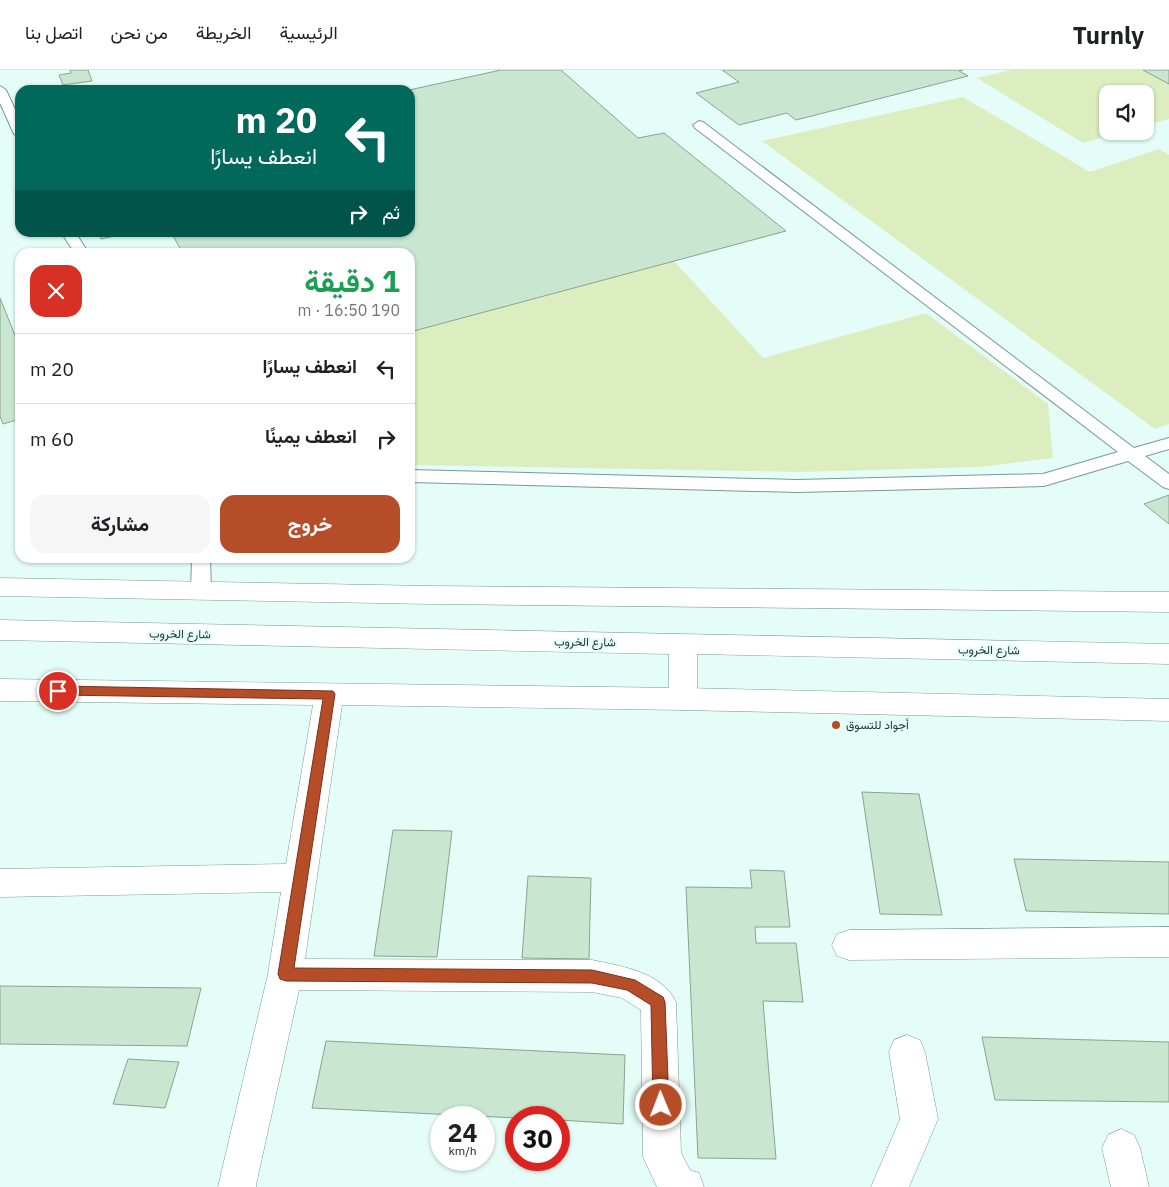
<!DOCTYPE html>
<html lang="ar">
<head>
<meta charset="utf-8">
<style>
	:root { --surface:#fff; --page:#f6f6f6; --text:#202124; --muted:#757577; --line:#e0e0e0; --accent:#b54e28 }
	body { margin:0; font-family:"IBM Plex Sans",Vazirmatn,sans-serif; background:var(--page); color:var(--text); direction:rtl; height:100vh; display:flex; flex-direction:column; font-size:19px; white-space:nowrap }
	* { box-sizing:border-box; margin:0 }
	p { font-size:16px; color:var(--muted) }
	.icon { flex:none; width:28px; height:28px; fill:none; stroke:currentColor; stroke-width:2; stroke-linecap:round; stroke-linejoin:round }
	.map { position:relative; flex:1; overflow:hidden; direction:ltr }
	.sheet { position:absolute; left:15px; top:178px; width:400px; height:315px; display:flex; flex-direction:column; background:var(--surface); border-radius:15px; box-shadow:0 1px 4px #0004; direction:rtl }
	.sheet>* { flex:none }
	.hud { position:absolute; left:15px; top:15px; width:400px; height:152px; border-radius:15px; box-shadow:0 1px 4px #0004; direction:rtl; background:#00695c; color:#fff; overflow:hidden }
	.buttons { position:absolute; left:1099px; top:15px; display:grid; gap:10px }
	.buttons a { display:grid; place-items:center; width:55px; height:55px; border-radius:10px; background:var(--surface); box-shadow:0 1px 4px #0004; font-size:25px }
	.speed { position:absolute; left:430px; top:1036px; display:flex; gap:10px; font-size:25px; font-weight:700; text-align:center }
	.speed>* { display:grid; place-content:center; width:65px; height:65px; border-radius:50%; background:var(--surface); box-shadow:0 1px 4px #0004; line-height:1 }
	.speed small { font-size:12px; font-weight:400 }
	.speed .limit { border:8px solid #d22; background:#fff; color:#111 }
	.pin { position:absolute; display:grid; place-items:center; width:42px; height:42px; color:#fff; margin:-21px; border:2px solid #fff; border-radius:50%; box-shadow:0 1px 5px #0007 }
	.me { position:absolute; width:55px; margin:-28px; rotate:359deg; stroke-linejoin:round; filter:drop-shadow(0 0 4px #0008) }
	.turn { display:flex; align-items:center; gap:18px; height:105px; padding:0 15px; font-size:22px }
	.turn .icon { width:65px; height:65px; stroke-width:2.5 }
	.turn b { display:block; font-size:35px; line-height:42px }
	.then { display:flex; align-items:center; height:48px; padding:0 15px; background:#0003; gap:10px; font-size:19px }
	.round { display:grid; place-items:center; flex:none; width:52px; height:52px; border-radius:15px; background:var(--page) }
	.head { display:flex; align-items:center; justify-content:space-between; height:85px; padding:0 15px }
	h1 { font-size:30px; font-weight:700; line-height:38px; color:#1e9e55 }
	.action { display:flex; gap:10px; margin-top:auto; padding:10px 15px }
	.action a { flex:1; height:58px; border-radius:15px; background:var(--accent); color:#fff; font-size:20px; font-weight:700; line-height:58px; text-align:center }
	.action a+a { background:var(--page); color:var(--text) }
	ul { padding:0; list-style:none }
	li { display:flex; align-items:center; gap:15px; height:70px; padding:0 15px; border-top:1px solid var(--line) }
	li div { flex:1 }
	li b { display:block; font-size:19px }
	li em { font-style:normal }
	header { display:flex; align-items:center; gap:30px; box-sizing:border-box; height:70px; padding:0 25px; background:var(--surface); border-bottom:1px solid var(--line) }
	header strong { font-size:24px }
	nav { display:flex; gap:28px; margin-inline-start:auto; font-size:18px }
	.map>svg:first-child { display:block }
</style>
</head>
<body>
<header>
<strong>Turnly</strong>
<nav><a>الرئيسية</a><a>الخريطة</a><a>من نحن</a><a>اتصل بنا</a></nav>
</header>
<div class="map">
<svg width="1169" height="1117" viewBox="0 0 1169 1117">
	<rect width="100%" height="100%" fill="#e5fdf8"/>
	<g fill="#dcedbf">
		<path d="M1012,0H1145L1169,14V49L1145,55V24H1108V61H1124L1083,73L977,8Z"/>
		<path d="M963,27L1090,102L1159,79L1169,85V354L1155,359L762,71Z"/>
		<path d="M674,191L763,288L926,243L1048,334L1053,388L980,397L799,402L410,395V262Z"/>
	</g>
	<g fill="#c9e6d0" stroke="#89a48f">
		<path d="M70,0H88L92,11L63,15L59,5L71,3Z"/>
		<path d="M501,0H561L638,68L664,63L786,161L410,262V182H182L171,162H410L409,20Z"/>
		<path d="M722,0H963L959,1L968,6L796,50L787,43L739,55L696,23L739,12Z"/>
		<path d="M1143,0H1169V14Z"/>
		<path d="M98,162H133L101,169Z"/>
		<path d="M0,228L20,278V349L3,354L0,346Z"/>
		<path d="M1169,425V454L1144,434Z"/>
		<path d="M862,722L919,724L942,845L880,844Z"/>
		<path d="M393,760L452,761L437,887L374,886Z"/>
		<path d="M1014,789L1169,792V844L1026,841Z"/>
		<path d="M750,800L784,801L790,857H755L756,873H796L803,932L763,931L776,1089L698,1088L686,817L752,818Z"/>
		<path d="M528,806L591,808L589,889L522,888Z"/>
		<path d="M0,916L201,918L187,976L0,974Z"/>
		<path d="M982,967L1169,972V1032L995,1030Z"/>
		<path d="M326,971L625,985L623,1054L559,1050V1048H516L312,1038Z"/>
		<path d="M128,989L179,992L165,1038L113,1034Z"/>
	</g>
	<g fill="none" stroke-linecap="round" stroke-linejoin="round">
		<defs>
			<g id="service">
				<path d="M0,16L6,20L20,50V68L14,64L0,33Z"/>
				<path d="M699,51L703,52L1134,378L1169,368V379L1145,386L1169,404V419L1163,417L1128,391L1044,416L797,422L410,412V400L797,410L1043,404L1118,382L695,58L693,55Z"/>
				<path d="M61,162H75L88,182H74Z"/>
				<path d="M192,488H210L211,521L208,526L201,528L194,526L191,521Z"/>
			</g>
			<g id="minor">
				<path d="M0,609L683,618L1169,629V651L683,640L342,635L305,889L592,890C621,896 662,902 676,932L681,1083L690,1100L699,1103L704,1117H657L643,1087L641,940L622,928L592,922L299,920L256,1115V1117H218L268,904L281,822L0,827V799L286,794L313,635L0,631Z"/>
				<path d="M1169,857V887L849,890L837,886L832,875L837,864L849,860Z"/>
				<path d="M907,965L920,970L925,982L938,1049L909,1117H871L900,1049L889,982L894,970Z"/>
				<path d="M1121,1059L1134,1065L1140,1078L1149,1117H1111L1102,1078L1108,1065Z"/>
			</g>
			<g id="secondary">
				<path d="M0,508L430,516L1169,522V542L430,534L0,526Z"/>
				<path d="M0,550L1169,574V594L697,584V629L693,637L683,640L673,637L669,629V584L0,570Z"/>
			</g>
		</defs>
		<use href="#service" stroke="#759b93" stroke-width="2"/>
		<use href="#minor" stroke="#759b93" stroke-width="1"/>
		<use href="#secondary" stroke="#759b93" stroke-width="1"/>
		<use href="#service" fill="#fff" fill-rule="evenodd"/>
		<use href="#minor" fill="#fff" fill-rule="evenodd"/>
		<use href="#secondary" fill="#fff" fill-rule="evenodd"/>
	</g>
	<path fill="#b54e28" stroke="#76331a" d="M58,616L333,621L335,624L294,898L592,900L635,910L663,927L665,932L669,1035L666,1041L661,1043L656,1041L653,1035L651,935L627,920L592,913L286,911L280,909L278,904L323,629L58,625L52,621Z"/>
	<circle fill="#b54e28" stroke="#e5fdf8" stroke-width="2" cx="836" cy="655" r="5"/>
	<g text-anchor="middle" stroke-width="5" stroke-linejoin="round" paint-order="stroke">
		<g font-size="12" fill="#253532" stroke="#e5fdf8">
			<text transform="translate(180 564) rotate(1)" y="4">شارع الخروب</text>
			<text transform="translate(585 572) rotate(1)" y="4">شارع الخروب</text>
			<text transform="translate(989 580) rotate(1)" y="4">شارع الخروب</text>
		</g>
		<g font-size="12" fill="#253532" stroke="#e5fdf8" text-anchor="start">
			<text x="846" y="659">أجواد للتسوق</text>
		</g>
	</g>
</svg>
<div class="buttons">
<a><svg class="icon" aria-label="sound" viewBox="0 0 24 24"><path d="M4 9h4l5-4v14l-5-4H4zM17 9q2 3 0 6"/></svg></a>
</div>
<div class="speed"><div>24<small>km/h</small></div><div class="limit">30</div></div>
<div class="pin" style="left:58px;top:621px;background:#d93025"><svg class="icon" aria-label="arrive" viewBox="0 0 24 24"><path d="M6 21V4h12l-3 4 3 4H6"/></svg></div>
<svg class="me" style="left:661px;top:1035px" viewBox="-20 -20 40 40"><circle r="17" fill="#b54e28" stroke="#fff" stroke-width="3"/><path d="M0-11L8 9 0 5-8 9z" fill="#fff"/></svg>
<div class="hud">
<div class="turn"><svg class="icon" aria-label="left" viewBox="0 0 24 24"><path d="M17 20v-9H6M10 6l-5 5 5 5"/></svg><div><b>20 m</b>انعطف يسارًا</div></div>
<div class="then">ثم<svg class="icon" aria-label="right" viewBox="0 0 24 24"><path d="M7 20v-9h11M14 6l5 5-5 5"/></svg></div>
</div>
<section class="sheet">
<div class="head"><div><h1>1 دقيقة</h1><p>190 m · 16:50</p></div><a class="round" style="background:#d93025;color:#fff"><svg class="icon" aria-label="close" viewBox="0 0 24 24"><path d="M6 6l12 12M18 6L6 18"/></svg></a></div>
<ul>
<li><svg class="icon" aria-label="left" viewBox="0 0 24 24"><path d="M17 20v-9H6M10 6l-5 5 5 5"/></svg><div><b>انعطف يسارًا</b></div><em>20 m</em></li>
<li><svg class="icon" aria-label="right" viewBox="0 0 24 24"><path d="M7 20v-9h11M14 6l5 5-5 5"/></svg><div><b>انعطف يمينًا</b></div><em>60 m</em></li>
</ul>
<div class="action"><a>خروج</a><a>مشاركة</a></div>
</section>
</div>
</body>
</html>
